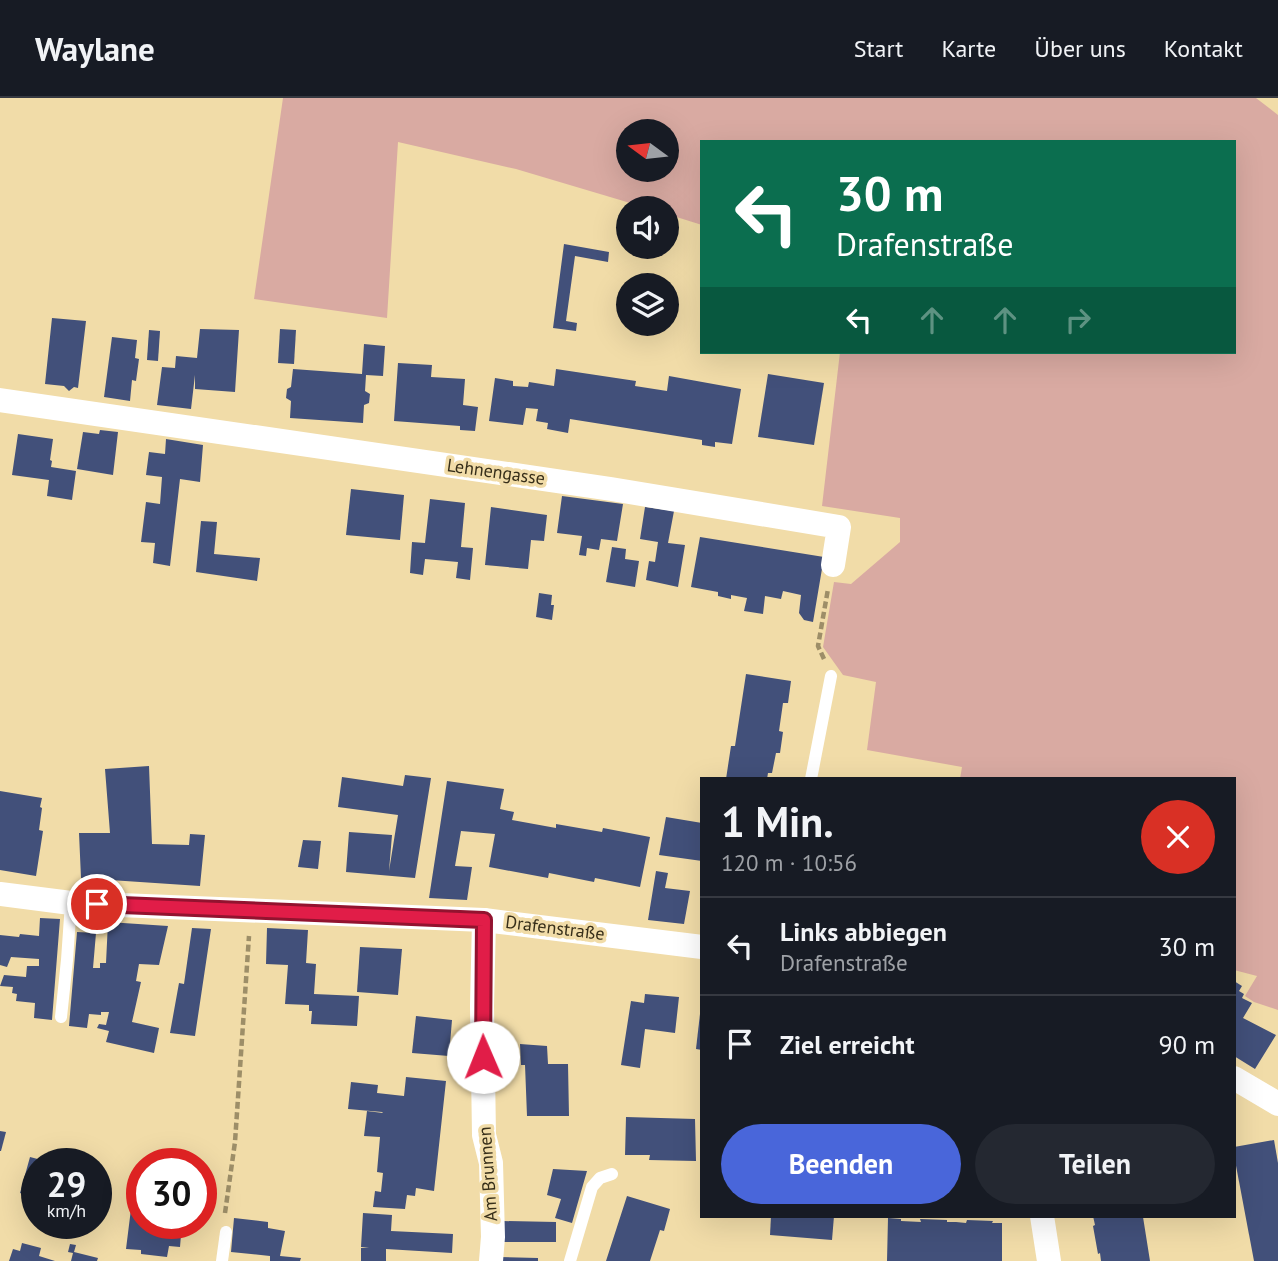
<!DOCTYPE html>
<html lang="de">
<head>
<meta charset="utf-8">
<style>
	:root { --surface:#171b24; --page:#242831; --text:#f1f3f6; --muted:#9ea1a6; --line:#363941; --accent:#4966da }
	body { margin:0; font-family:"PT Sans",sans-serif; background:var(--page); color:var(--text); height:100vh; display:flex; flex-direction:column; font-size:26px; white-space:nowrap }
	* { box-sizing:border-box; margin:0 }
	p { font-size:23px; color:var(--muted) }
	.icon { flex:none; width:38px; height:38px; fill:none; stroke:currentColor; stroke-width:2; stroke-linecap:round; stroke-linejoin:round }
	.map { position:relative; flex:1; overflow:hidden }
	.details { position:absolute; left:700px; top:679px; width:536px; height:441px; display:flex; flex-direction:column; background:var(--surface); border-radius:0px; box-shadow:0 7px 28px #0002 }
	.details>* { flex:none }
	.hud { position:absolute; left:700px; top:42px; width:536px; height:214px; border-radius:0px; box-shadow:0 7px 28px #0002; background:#0b6e4f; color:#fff; overflow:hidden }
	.needle { width:46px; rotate:285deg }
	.controls { position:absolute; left:616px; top:21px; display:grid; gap:14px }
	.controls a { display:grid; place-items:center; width:63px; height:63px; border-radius:50%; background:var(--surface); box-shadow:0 7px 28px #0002; font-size:35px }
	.speed { position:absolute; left:21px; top:1050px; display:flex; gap:14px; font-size:35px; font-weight:700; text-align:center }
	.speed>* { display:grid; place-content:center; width:91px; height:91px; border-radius:50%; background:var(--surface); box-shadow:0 7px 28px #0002; line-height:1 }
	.speed small { font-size:18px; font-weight:400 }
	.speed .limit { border:10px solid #d22; background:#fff; color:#111 }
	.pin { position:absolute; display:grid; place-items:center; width:60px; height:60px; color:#fff; margin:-30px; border:4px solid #fff; border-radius:50%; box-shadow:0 2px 7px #0007 }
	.me { position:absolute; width:77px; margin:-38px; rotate:359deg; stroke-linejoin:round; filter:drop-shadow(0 0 5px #0008) }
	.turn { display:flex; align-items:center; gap:24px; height:147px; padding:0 21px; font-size:32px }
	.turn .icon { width:91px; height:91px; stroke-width:2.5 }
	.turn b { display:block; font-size:49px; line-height:60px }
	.lanes { display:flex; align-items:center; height:66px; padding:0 21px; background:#0003; justify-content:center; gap:35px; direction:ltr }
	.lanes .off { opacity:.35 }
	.round { display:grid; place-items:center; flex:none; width:74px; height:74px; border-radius:37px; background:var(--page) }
	.overview { display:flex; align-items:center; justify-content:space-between; height:119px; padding:0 21px }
	h1 { font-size:42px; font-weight:800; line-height:52px }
	.primary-button { display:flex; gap:14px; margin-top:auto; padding:14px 21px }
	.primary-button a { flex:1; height:80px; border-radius:42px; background:var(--accent); color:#fff; font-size:28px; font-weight:800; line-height:80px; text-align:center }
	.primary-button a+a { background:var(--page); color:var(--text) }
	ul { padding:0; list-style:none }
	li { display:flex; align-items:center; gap:21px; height:98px; padding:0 21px; border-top:2px solid var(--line) }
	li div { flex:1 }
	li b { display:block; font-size:26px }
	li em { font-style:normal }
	header { display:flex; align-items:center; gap:42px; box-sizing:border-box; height:98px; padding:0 35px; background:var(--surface); border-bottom:2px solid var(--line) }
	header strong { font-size:33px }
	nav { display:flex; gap:38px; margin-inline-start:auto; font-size:24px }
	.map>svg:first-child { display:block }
</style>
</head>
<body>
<header>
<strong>Waylane</strong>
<nav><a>Start</a><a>Karte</a><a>Über uns</a><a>Kontakt</a></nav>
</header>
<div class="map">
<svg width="1278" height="1163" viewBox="0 0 1278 1163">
	<rect width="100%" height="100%" fill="#f1dca8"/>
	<path fill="#d9aaa2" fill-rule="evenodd" d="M283,0H1256L1278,17V912L1254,904L1245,898L1257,878L1234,872V681H960L962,669L867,652L876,584L843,577L823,549L834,484L851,486L900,444V420L822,408L840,254H1234V44H702V127L667,116V110H647L516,71L398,44L387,220L254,201ZM628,33H667V72H628Z"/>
	<g fill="#42507a">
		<path d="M564,146L609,154L608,164L575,158L566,223L577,225L576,233L553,230Z"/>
		<path d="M52,220L86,223L78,290L74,289L69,293L64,288L45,286Z"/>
		<path d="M200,231L239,232L235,294L195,291V277L191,311L157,307L162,269L175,270L176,258L197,260Z"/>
		<path d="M280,231L296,232L294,266L278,265Z"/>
		<path d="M149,232L160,233L158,263L147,262Z"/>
		<path d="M112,239L137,242L135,260L139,261L136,283L132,282L130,303L104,299Z"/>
		<path d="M364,246L385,248L383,278L366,277L365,293L370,296L369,305L364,307L363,325L290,320L291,303L286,300L287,291L291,289L293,271L362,276Z"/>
		<path d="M398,265L432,267L431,279L465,281L463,307L478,309L475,333L460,332V328L394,323Z"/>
		<path d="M556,271L636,283L635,288L667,293L669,278L741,291L732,346L715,344V349L702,347V342L570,321L568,335L547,331L548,325L536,323L538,311L526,310L523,327L489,323L495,280L513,283V288L528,289L529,284L554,288Z"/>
		<path d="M768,276L824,285L814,347L758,339Z"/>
		<path d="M100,332L118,334L113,377L77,371L83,334L99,336Z"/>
		<path d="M18,336L53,341L50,362L52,363L51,369L76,373L72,402L47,398L49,382L12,377Z"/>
		<path d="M166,341L203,347L200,384L180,381L170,468L153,465L155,445L141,444L146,404L160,406L162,379L146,377L149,354L165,356Z"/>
		<path d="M351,391L404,397L400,442L346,437Z"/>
		<path d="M562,398L623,406L617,443L601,441L599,452L587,450L586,458L579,457L582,438L557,435Z"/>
		<path d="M430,401L465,405L461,449L473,450L470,482L456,480L458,464L425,461L423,477L410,475L412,444L425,445Z"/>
		<path d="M491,409L547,417L544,443L531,442L528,471L485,467Z"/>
		<path d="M645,409L674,413L668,445L685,447L678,489L646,482L649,463L655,464L658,444L640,441Z"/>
		<path d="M201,423L217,424L214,456L260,460L257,483L196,474Z"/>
		<path d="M700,439L824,459L813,524L804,522L799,515L801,497L783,493L781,501L765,498L763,516L744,513L747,500L731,497V501L718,498V494L691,489Z"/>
		<path d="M612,449L626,451L625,461L639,463L635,489L606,484Z"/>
		<path d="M539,495L552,497L551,507H554L552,522L536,519Z"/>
		<path d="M746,576L791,583L788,605H783L779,633L783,634L780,655H776L772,675H768L767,681H726L731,648H735Z"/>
		<path d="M149,668L152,746L189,747L190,736L205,737L200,788L110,782V779L81,780L79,735H110L105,671Z"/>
		<path d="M405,677L431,680L415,780L346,774L349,734L392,737L389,773L398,717L338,709L342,679L403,688Z"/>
		<path d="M447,683L504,691L500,711L514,714L512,722L556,730V726L602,734L603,730L650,739L640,789L595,780L594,784L549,775L548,780L489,769L495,736L461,733L455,768L472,769L467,802L429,800Z"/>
		<path d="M0,693L42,700L40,709L42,710L39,732L43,733L36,778L0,772Z"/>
		<path d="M666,719L702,725V763L659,757Z"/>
		<path d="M303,742L321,743L318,771L298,769Z"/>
		<path d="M656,773L668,775L665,790L690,793L684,826L648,822Z"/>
		<path d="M40,820L60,821L52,922L34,920L35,905L16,903L17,896L12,895L13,889L0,888L4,877L26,879L27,868H39V861L11,859L7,869L0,867V837L19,839L20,836L39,838Z"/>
		<path d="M108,824L168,828L159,867L139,866L136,883L141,884L132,924L159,930L154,955L106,944L109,933L97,930L99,926L106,927L109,914H101V917L89,916L87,930L69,928L77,834L96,835L93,870H100V865H106Z"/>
		<path d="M192,830L211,831L195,938L170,935L179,885L184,886Z"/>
		<path d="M267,830L308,832L306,865L316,866L314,896L359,898L357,928L311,926L312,913H309V907L285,906L288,867L266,866Z"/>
		<path d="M360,849L402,851L398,897L357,894Z"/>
		<path d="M1234,883L1242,888L1239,893L1244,896L1242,900L1252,905L1243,920L1276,937L1255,971L1234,958Z"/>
		<path d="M645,896L679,899L675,935L645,931L640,970L621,967L631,903L644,905Z"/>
		<path d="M700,916H702V952L696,951Z"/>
		<path d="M416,918L452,922L449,958L412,955Z"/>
		<path d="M520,946L547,948L548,966H568L569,1018H527L525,967H521Z"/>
		<path d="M406,979L446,983L434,1093L416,1090L415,1098L407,1097L405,1111L373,1109L375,1093L381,1094L383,1075L377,1074L380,1039L364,1038L367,1013L383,1015L382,1014L348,1011L351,984L378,987L377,995L404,998Z"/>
		<path d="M626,1019L695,1021L696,1063L649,1062L650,1057H625Z"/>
		<path d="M0,1033L6,1034L1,1053H0Z"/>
		<path d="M1274,1042L1278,1065V1163H1254L1234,1057V1049Z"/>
		<path d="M30,1059L53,1065L37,1066V1100L20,1095Z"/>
		<path d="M553,1071L587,1073L572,1125L555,1120L561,1101L547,1097Z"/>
		<path d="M133,1095L142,1098V1125H182L180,1149L169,1148L167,1159L141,1156V1152L126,1151Z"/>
		<path d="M627,1098L670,1111L664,1133L660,1132L650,1163H606Z"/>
		<path d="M363,1115L392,1117L391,1133L453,1136L452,1155L386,1151V1163H361V1150H369L361,1149Z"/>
		<path d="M771,1118H834L832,1142L770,1137Z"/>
		<path d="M1093,1118L1143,1119L1150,1163H1101L1100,1155L1098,1156L1093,1128L1095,1127Z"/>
		<path d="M234,1120L268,1124V1130L285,1133L280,1158L301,1160L300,1163H270V1158L231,1154Z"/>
		<path d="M888,1120L901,1121V1123L921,1124L920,1121L947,1122V1124H956L966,1125L967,1122L993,1123L992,1125H1002V1163H887Z"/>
		<path d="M503,1123L556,1124V1144H502Z"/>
		<path d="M22,1145L41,1150L39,1158L55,1163H9L13,1151L20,1153Z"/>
		<path d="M70,1146L76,1147L74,1154L98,1160L97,1163H71L73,1155L68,1154Z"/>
		<path d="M499,1159L538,1160V1163H499Z"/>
	</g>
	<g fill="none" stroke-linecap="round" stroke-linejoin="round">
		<g stroke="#9d8e68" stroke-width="4.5" stroke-dasharray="7 3.5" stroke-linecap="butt">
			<path d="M824,561L818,548L828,491"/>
			<path d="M225,1115L235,1044L249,838"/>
		</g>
		<g stroke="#fff" stroke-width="12">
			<path d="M811,681L831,578"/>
			<path d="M61,919L67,862L71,805"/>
			<path d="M222,1163L226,1134"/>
			<path d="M570,1163L592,1089L600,1080L612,1076"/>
		</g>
		<g stroke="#fff" stroke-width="24">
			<path d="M0,302L611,391L839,429L833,467"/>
			<path d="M0,796L71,805L484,822L702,849"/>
			<path d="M484,822L482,908L484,1037L491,1065L493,1139L491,1163"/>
			<path d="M1234,980L1278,1006"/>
			<path d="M1042,1118L1049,1163"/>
		</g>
	</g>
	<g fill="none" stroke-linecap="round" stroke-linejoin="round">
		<defs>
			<path id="route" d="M97,806L484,822L483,959"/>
		</defs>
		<use href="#route" stroke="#92132f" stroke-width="18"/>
		<use href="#route" stroke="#e11d48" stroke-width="12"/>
	</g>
	<g text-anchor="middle" stroke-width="7" stroke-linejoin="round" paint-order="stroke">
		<g font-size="18" fill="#362e19" stroke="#f1dca8">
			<text transform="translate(496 374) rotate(8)" y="6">Lehnengasse</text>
			<text transform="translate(555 830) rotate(7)" y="6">Drafenstraße</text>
			<text transform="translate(488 1076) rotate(-94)" y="6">Am Brunnen</text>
		</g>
	</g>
</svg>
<div class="controls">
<a><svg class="needle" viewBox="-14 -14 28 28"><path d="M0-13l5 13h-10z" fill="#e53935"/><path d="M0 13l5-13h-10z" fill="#9ea1a6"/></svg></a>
<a><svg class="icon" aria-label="sound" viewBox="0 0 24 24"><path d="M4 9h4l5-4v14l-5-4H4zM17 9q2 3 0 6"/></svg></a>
<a><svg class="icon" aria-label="layers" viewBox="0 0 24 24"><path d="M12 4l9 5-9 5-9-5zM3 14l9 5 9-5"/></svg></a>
</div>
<div class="speed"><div>29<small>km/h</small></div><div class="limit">30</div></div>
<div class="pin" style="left:97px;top:806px;background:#d93025"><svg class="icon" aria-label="arrive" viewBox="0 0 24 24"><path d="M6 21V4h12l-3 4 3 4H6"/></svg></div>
<svg class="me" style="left:483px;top:959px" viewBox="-20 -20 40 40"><circle r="19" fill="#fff"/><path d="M0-13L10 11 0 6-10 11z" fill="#e11d48"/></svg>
<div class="hud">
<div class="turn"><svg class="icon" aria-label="left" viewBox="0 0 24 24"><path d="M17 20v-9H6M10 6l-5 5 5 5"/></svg><div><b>30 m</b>Drafenstraße</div></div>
<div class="lanes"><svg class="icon" aria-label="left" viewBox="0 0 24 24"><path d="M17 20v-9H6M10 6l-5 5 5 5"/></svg><svg class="icon off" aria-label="ahead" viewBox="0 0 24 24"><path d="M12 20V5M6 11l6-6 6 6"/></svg><svg class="icon off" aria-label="ahead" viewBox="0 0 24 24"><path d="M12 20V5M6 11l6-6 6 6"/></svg><svg class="icon off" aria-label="right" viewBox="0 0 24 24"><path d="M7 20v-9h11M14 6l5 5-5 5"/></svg></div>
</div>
<section class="details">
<div class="overview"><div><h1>1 Min.</h1><p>120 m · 10:56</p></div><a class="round" style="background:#d93025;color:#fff"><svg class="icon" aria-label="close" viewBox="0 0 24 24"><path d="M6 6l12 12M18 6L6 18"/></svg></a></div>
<ul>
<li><svg class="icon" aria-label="left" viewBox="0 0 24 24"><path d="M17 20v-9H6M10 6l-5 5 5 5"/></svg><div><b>Links abbiegen</b><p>Drafenstraße</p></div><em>30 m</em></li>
<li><svg class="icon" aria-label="arrive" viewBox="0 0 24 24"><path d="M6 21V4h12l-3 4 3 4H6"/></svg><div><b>Ziel erreicht</b></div><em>90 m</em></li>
</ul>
<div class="primary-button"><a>Beenden</a><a>Teilen</a></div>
</section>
</div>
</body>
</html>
